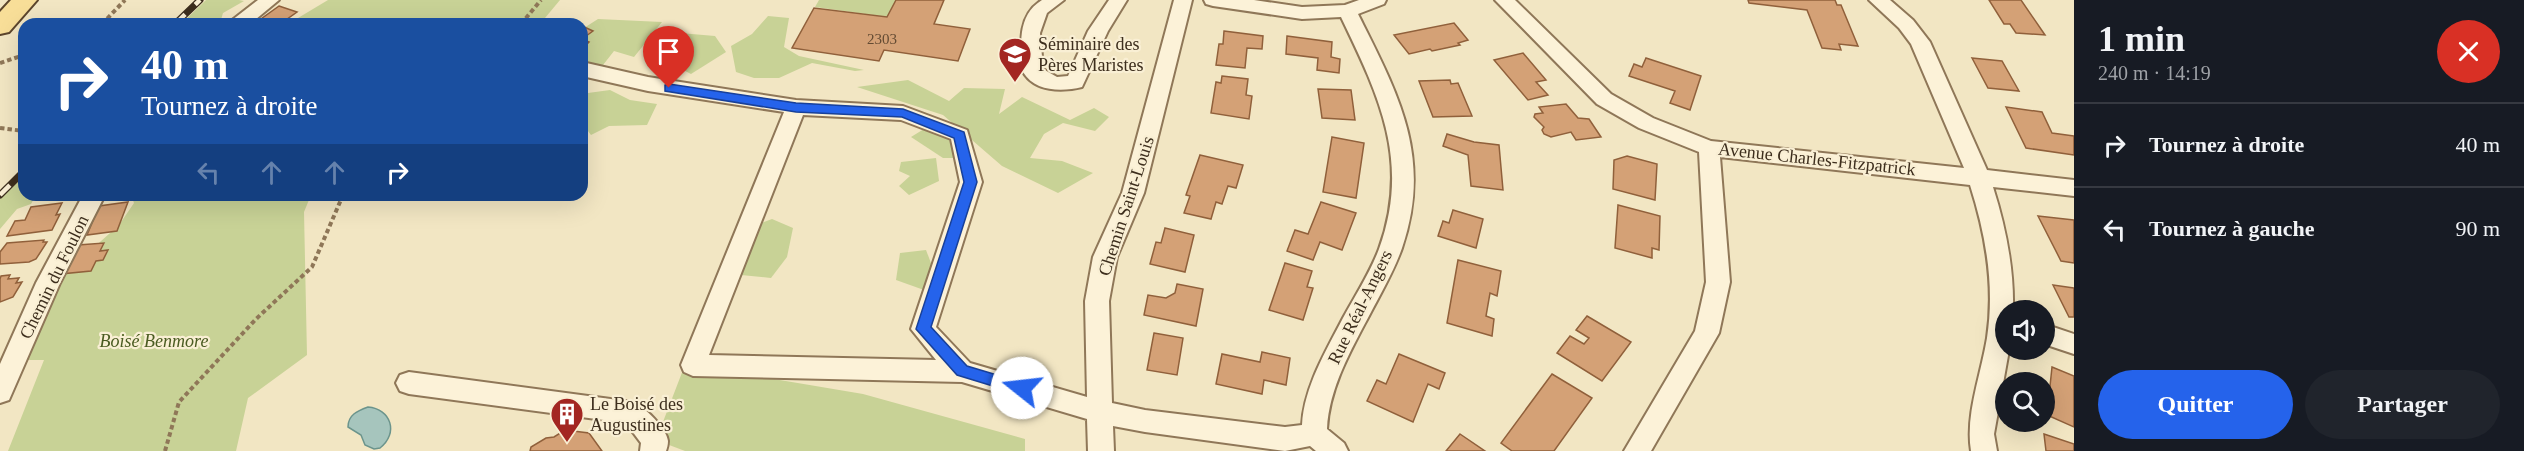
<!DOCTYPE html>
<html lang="fr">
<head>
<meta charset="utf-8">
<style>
	:root { --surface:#171b24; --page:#20242c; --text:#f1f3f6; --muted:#9ea1a6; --line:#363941; --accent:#2563eb }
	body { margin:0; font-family:"Times New Roman",serif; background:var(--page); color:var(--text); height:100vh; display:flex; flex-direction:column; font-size:22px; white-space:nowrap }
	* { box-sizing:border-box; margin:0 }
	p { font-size:20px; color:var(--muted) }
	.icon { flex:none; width:33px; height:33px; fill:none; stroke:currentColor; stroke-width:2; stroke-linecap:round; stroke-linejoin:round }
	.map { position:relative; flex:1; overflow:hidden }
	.panel { display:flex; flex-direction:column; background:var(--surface); width:450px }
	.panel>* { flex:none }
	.hud { position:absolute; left:18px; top:18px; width:570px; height:183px; border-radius:18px; box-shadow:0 6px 24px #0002; background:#1a4fa0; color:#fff; overflow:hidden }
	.tools { position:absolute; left:1995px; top:300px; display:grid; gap:12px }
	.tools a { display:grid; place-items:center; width:60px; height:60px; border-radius:50%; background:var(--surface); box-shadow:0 6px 24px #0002; font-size:30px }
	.pin { position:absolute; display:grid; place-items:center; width:51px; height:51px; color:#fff; margin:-62px -26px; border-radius:50% 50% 50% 0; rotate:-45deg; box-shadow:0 0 6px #0007 }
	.pin .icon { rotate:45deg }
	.me { position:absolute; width:66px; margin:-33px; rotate:286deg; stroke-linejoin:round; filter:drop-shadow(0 0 4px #0008) }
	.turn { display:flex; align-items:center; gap:21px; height:126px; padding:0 24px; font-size:27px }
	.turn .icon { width:78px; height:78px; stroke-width:2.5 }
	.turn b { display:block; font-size:42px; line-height:51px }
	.lanes { display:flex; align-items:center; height:57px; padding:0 24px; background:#0003; justify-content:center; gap:30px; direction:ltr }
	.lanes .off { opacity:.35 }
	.round { display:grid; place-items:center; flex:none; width:63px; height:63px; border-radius:32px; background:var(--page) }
	.summary { display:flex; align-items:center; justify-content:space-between; height:102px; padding:0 24px }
	h1 { font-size:36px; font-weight:700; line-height:45px }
	.primary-button { display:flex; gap:12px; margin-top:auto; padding:12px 24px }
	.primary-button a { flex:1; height:69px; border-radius:36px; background:var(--accent); color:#fff; font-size:24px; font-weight:700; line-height:69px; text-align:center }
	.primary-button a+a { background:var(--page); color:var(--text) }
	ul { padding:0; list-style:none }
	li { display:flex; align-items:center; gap:18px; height:84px; padding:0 24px; border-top:2px solid var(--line) }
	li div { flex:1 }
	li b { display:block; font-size:22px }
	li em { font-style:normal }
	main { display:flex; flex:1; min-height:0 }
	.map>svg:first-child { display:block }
</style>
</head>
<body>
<main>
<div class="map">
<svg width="2074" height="451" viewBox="0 0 2074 451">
	<rect width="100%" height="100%" fill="#f2e6c3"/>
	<g fill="#c8d296">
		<path d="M206,0H239L244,1L223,13L220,23L217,24H181Z"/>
		<path d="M328,0H560L540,24H288Z"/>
		<path d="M819,0H896L887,17L815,7Z"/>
		<path d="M768,16L789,18L784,47L799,56L864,70L855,71L812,63L779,78H754L736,72L731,46L752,34Z"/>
		<path d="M598,19L662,22L634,57L614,51L603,65L582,64L584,28Z"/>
		<path d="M680,33L715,36L726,52L691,74L658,57Z"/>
		<path d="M908,80L949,101L964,88L1005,89L999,114L1022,97L1070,120L1094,108L1109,117L1095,131L1063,123L1044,134L1030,158L1062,161L1093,173L1058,193L1002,166L943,115L857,87Z"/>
		<path d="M582,89L588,93L610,90L630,100L657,104L647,125L609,126L591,135L582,123Z"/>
		<path d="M924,129L953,138L957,158H943L911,137Z"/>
		<path d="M936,158L939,181L909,195L899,186L910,176L899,171L901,162Z"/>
		<path d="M24,176V195H36L31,204L17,209L0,229V199Z"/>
		<path d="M131,195H311L304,212L307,355L248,398L236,451H8L44,360H19L44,292L119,225L134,203Z"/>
		<path d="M772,219L793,228L787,257L771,278L741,275L738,232Z"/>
		<path d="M926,250L934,271L924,290L896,280L900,253Z"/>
		<path d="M688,357L714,369L863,394L1025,439V451H685L656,440Z"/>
	</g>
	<path fill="#a6c5bd" stroke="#6b948c" stroke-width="1.5" d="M368,407C391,409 399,433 380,448L374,449L365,445L361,435L348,427C348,415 357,411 368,407Z"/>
	<g fill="#d4a176" stroke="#90603b" stroke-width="1.5">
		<path d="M896,0H944L934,24L970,29L958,61L884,50L879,61L792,48L814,8L887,17Z"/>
		<path d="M1748,0H1835L1837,5H1841L1858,46L1839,44L1841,50L1822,48L1807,10L1749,3Z"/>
		<path d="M1989,0H2021L2045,35L2016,33L2010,24H2004Z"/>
		<path d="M279,6L297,12L280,24H254Z"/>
		<path d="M1454,23L1468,40L1458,43L1460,45L1432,51L1430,49L1409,54L1394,35Z"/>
		<path d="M582,26L593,31L582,39L589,42L583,48L582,47Z"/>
		<path d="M1224,31L1263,36L1262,49L1247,48L1245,68L1216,65L1219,44H1223Z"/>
		<path d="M1287,36L1332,42L1331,57L1340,59L1339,73L1317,70L1318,58L1286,54Z"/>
		<path d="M1523,53L1546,80L1536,82L1548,95L1528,100L1494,60Z"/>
		<path d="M1646,58L1701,76L1690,110L1670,103L1675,91L1629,76L1634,64L1642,67Z"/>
		<path d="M1972,58L2002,61L2019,91L1988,88Z"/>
		<path d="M1222,76L1248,79L1246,95L1252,96L1249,119L1211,113L1216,82L1221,83Z"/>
		<path d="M1450,80L1451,84L1458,83L1472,116L1433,117L1419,81Z"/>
		<path d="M1318,89L1351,90L1355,120L1322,118Z"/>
		<path d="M1566,104L1578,118L1589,119L1601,137L1576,140L1571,132L1551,137L1544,134L1542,130L1544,127L1534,117L1535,114L1543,113L1539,107Z"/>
		<path d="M2006,107L2042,112L2052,133L2074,136V155L2026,148Z"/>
		<path d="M1447,134L1474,142L1499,145L1503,190L1471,186L1468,155L1443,146Z"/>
		<path d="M1332,137L1364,143L1356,198L1323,192Z"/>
		<path d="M1200,155L1243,165L1236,188L1228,186L1222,204L1216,202L1211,219L1184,213L1190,196L1186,195Z"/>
		<path d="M1627,156L1657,164L1655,200L1613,189L1614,160Z"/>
		<path d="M128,202L117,231L87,235L99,206Z"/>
		<path d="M1321,202L1356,213L1342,250L1320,242L1313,260L1287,251L1295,230L1308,234Z"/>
		<path d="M62,203L56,215L60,214L52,230L7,236L15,221L25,220L31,207Z"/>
		<path d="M1618,205L1660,216L1659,250L1652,248V258L1615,248Z"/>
		<path d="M1453,210L1483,219L1476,248L1438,236L1443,221L1449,223Z"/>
		<path d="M2038,216L2074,220V263L2061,261Z"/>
		<path d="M1165,228L1194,235L1185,272L1150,264L1156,242L1161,243Z"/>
		<path d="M44,240L43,242H47L36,259L29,262L0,264V252L7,243Z"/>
		<path d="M104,243L100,251L108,250L103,260L96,261L91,271L60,274L78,245Z"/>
		<path d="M1458,260L1501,271L1497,296L1490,293L1486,316L1494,319L1492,336L1447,323Z"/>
		<path d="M1285,263L1312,271L1307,287L1313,288L1303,320L1269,310Z"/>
		<path d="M10,275L8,279L19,278L16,283L22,282L13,297L0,302V279L1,276Z"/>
		<path d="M1177,284L1203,289L1196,326L1144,315L1148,295L1166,298L1175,293Z"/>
		<path d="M2053,285L2074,288V317H2069Z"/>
		<path d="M1587,316L1631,342L1602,381L1557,353L1570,336L1584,344L1589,338L1576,330Z"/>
		<path d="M1154,333L1183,338L1177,375L1147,370Z"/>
		<path d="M1262,352L1290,358L1286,385L1264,380L1262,394L1216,384L1222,354L1260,362Z"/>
		<path d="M1399,354L1445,373L1439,389L1428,384L1413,422L1367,401L1377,380L1386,384Z"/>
		<path d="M2052,367L2074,376V427L2047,415Z"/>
		<path d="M1552,374L1592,398L1554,451H1512L1501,443Z"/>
		<path d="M565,430L589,433L602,451H530L531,447L546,438L554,437Z"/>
		<path d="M1460,434L1485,451H1446Z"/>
		<path d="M2044,434L2074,444V451H2046Z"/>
	</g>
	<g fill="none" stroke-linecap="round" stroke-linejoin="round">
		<defs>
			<g id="minor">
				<path d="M258,0H279L250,24H227Z"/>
				<path d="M1042,0H1064L1047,13L1040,33L1043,69L1057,77L1068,76L1088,31L1109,0H1127L1108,31L1082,87C1062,92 1035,92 1023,72C1021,46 1016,16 1042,0Z"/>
				<path d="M1174,0H1192L1144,193L1117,257L1109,301L1112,403L1145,410L1285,427L1302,425C1304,387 1326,351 1343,318C1355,296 1370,273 1379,249C1411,161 1379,96 1341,17L1302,19L1213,6L1206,4L1204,0H1254L1302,7L1345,5L1359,0H1386L1384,4L1358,14C1398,94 1433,157 1402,248C1394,271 1381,293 1370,314C1351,350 1329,388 1327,429L1344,443L1348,451H1316L1310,446L1285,451L1145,432L1113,426L1114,451H1088L1087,419L962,382L693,376L684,372L681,365L784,112L648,91L582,76V62L648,77L796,100L903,106L967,130L982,182L936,327L970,363L1087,397L1085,301L1093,257L1122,193ZM803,115L901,120L951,139L960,182L911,329L936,360L709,355Z"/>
				<path d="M1495,0H1515L1611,94L1653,118L1711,141L1964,168L1911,44L1899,28L1869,0H1890L1913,20L1930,42L1987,170L2074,180V196L1993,187C2006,228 2014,268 2013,310H2006V350H2009L1994,434L1997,451H1971C1965,415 1981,375 1987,338C1995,286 1986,235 1970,185L1720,157L1730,282L1719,333L1651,451H1624L1695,331L1706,282L1699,152L1639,128L1597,104Z"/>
				<path d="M83,195H105L60,283L9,400L0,403V364L36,283Z"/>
				<path d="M2044,324L2074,334V354L2044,344Z"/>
				<path d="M409,372L633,402C644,406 667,429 668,441C668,445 667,448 666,451H640L641,443L626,423L409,394L400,391L396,383L400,375Z"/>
			</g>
			<path id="major" d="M11,0H37L9,32L0,34V12Z"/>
		</defs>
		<use href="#minor" stroke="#8f7758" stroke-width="4"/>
		<use href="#major" stroke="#5c452c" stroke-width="4"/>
		<g stroke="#8f7758" stroke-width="4" stroke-dasharray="4.5 3" stroke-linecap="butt">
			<path d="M102,24L125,0"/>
			<path d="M521,24L541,0"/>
			<path d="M0,63L24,55"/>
			<path d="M0,128L24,131"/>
			<path d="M165,451L179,402L256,319L312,267L343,195"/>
		</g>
		<use href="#minor" fill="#fcf2d8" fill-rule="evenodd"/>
		<use href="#major" fill="#f8de98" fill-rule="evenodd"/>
		<defs>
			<g id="rail">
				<path d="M175,24L200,0"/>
				<path d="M0,195L24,171"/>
			</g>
		</defs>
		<use href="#rail" stroke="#3d2e1d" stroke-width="7"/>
		<use href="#rail" stroke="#f9efd4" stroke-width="4.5" stroke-dasharray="14" stroke-linecap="butt"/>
	</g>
	<path fill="#2563eb" stroke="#184099" stroke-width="1.5" d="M669,84L796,103L903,109L964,132L977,182L931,327L967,366L1027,384L1029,388L1027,393L1022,395L957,375L916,329L964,182L954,138L902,117L796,112L665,91V85Z"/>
	<defs>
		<symbol id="school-pin" viewBox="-11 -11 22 30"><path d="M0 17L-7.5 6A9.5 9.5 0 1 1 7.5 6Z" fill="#a32622" stroke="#f9efd4"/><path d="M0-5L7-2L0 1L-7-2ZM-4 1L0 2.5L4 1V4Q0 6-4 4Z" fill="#fff"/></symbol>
		<symbol id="building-pin" viewBox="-11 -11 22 30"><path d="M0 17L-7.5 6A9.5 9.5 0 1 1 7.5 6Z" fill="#a32622" stroke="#f9efd4"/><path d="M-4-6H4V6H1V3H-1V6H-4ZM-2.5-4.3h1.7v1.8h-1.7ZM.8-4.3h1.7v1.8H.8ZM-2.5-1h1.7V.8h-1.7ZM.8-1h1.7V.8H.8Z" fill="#fff"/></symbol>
	</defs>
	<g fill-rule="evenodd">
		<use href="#school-pin" x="996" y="35" width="38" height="52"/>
		<use href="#building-pin" x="548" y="395" width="38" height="52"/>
	</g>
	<g text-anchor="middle" stroke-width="4.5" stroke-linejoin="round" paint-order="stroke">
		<g font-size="15" fill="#634b33">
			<text x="882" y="44">2303</text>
		</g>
		<g font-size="18" fill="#3d2e1d" stroke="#f9efd4" text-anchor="start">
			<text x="1038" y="50">Séminaire des<tspan x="1038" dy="21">Pères Maristes</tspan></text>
			<text x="590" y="410">Le Boisé des<tspan x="590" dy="21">Augustines</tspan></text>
		</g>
		<g font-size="18" fill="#3d2e1d" stroke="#f9efd4">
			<text transform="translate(1817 159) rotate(6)" y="6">Avenue Charles-Fitzpatrick</text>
			<text transform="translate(1126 206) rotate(-72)" y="6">Chemin Saint-Louis</text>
			<text transform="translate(54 277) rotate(-64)" y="6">Chemin du Foulon</text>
			<text transform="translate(1360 307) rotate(-64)" y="6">Rue Réal-Angers</text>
		</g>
		<g font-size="18" font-style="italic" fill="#4b5c22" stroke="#f9efd4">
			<text x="154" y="347">Boisé Benmore</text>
		</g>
	</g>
</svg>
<div class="tools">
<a><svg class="icon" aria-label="sound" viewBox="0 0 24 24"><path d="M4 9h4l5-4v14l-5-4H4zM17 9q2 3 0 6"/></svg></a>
<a><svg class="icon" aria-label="search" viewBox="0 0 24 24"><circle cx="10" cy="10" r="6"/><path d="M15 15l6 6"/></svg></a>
</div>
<div class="pin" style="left:669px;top:88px;background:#d93025"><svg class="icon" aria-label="arrive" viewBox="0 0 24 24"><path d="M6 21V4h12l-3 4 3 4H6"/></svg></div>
<svg class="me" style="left:1022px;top:388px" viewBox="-20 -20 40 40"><circle r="19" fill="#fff"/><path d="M0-13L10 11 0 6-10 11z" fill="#2563eb"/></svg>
<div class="hud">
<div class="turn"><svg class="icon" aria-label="right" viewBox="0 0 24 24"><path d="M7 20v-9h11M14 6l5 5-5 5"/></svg><div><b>40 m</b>Tournez à droite</div></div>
<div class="lanes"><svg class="icon off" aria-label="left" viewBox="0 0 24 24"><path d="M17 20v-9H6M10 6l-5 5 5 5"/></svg><svg class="icon off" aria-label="ahead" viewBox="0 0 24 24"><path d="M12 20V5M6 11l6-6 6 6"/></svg><svg class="icon off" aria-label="ahead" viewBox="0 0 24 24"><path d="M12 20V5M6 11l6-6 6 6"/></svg><svg class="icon" aria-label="right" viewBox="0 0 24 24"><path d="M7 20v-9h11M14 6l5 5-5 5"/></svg></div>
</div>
</div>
<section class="panel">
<div class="summary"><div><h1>1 min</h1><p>240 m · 14:19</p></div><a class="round" style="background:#d93025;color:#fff"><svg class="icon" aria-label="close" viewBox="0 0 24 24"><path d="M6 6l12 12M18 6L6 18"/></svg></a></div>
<ul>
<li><svg class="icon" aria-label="right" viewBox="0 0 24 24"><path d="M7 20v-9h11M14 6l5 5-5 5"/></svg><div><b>Tournez à droite</b></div><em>40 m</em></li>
<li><svg class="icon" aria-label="left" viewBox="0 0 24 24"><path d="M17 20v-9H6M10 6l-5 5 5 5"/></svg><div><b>Tournez à gauche</b></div><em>90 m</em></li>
</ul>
<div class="primary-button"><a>Quitter</a><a>Partager</a></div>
</section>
</main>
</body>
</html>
